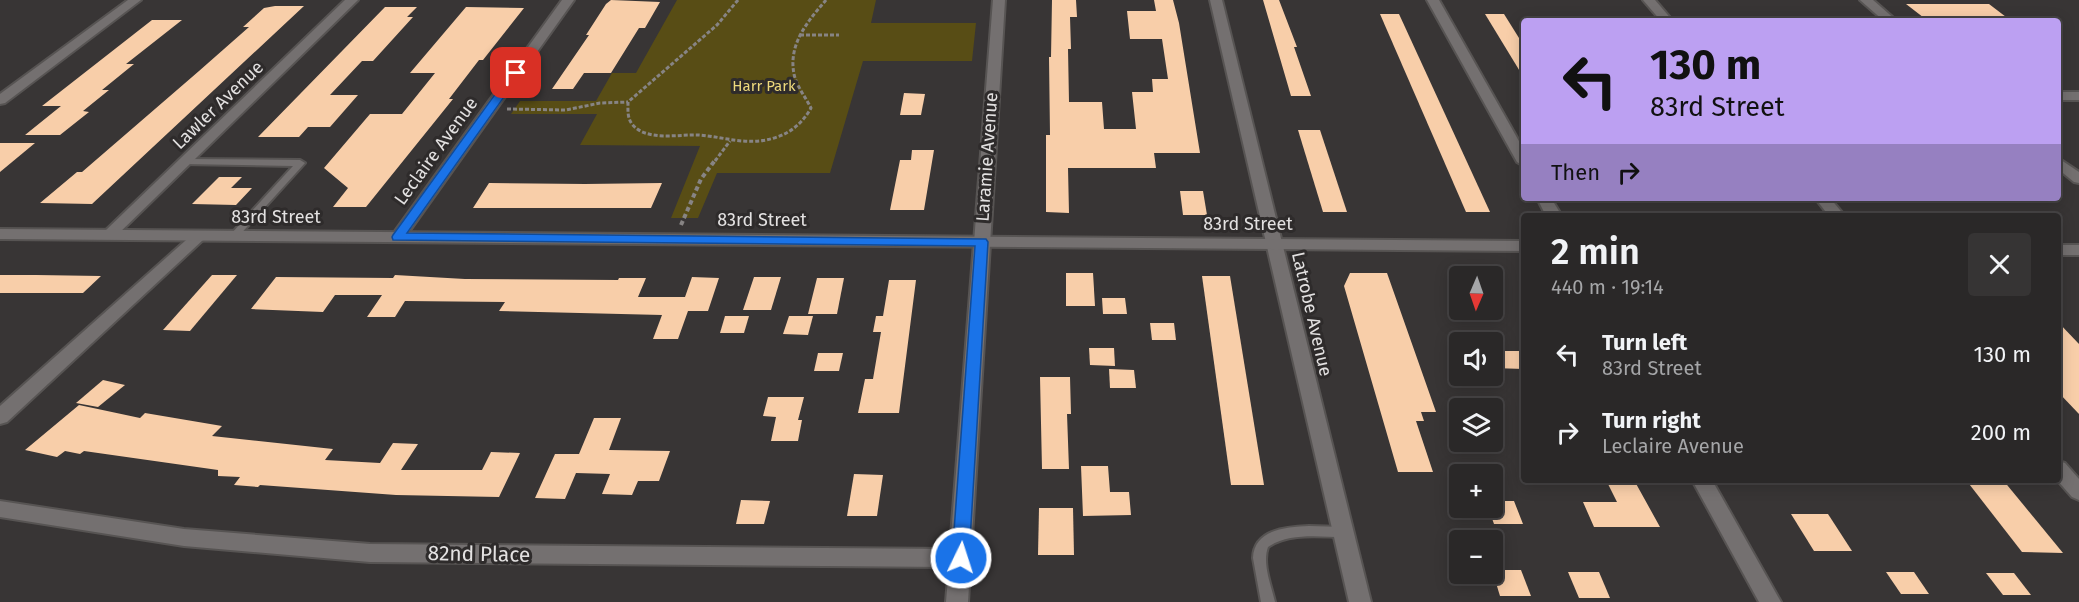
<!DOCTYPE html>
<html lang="en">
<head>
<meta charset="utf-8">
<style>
	:root { --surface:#2a2828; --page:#363434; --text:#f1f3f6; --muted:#a5a6a8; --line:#464445 }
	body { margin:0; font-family:"Fira Sans",sans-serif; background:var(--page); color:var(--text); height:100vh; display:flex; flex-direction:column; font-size:22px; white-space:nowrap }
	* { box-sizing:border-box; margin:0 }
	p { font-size:20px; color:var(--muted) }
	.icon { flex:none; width:33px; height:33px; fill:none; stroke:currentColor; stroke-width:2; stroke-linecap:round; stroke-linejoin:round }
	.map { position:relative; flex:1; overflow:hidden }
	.details { position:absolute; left:1521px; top:213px; width:540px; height:270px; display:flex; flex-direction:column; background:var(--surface); border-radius:6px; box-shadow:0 3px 15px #0003,0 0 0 2px var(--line) }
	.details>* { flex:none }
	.top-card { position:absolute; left:1521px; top:18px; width:540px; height:183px; border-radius:6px; box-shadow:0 3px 15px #0003,0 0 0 2px var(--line); background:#bca0f2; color:#111; overflow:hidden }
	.needle { width:39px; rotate:182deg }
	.fabs { position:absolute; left:1449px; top:266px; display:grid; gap:12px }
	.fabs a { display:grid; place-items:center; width:54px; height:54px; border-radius:6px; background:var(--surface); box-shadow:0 3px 15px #0003,0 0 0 2px var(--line); font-size:30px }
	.pin { position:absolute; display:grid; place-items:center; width:51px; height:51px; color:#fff; margin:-26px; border-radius:12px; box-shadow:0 3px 9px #0006 }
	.me { position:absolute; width:66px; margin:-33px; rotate:4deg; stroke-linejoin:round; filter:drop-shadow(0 0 4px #0008) }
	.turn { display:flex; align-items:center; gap:21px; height:126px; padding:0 30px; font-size:27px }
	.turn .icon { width:78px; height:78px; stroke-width:2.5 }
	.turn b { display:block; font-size:42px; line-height:51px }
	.then { display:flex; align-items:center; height:57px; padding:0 30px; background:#0003; gap:12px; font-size:22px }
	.round { display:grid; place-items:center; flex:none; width:63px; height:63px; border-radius:6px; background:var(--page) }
	.headline { display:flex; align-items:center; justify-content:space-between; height:102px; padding:0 30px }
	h1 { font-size:36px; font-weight:600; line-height:45px }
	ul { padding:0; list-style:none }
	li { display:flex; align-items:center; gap:18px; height:78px; padding:0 30px }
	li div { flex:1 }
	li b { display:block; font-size:22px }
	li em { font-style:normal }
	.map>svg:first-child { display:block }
</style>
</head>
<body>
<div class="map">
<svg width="2079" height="602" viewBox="0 0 2079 602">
	<rect width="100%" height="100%" fill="#383535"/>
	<path fill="#584d15" d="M677,0H876L871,23H976L972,61H863L830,173H717L698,218H671L700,146L580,145L597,114H511L520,101H596L612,73H636Z"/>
	<g fill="#f8cea9">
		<path d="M611,0L660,2L645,28H639L611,73H584L573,89H552L589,35H586L606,4Z"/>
		<path d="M1052,0H1076L1077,17H1070L1071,49H1068L1069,102H1102L1104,129H1136L1132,92H1153L1152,79H1168L1162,39H1130L1127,11H1156L1154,0H1173L1179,23L1200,153H1154L1156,168H1068L1069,213L1046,212V135H1050L1049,57H1051Z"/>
		<path d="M1263,0H1279L1297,47H1294L1311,96H1291Z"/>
		<path d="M1906,4H1989L2010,20L1928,21Z"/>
		<path d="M275,6H304L92,204L40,203L77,172H82L199,71L249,27H243L264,8Z"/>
		<path d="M385,7H417L407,17H413L373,61H362L330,95H358L330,127H308L299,137H258Z"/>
		<path d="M466,7L524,8L483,60H479L449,99H453L366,207H333L348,188L324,168L370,114H402L435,73H410Z"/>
		<path d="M1380,14H1399L1490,212H1466Z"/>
		<path d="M1485,14H1504L1524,46V78Z"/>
		<path d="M152,20H182L126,64H134L102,90H109L83,111L89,112L60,135H25L61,106H42Z"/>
		<path d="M904,93L925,94L921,115H900Z"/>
		<path d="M1298,130H1320L1347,212H1323Z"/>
		<path d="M0,143H35L0,172Z"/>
		<path d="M912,150H934L924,210H890L900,160H911Z"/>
		<path d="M219,177H242L231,188H252L236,205L192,204Z"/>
		<path d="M489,183L585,184L662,183L651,208H473Z"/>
		<path d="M1180,191H1203L1207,215H1183Z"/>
		<path d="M1066,273H1093L1095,306H1066Z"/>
		<path d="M1350,273H1387L1436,412H1421L1424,421H1416L1433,472H1398L1344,286Z"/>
		<path d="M0,275H36L101,276L83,293H0Z"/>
		<path d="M212,275H237L190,331L163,330Z"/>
		<path d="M395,275L465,279L618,280L619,278H646L638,297H685L692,277L719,278L708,311H688L678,339H653L662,315L499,311L505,302L405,301L395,317H367L382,295H335L323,312L251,309L276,277L393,278Z"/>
		<path d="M1202,276H1230L1264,485H1231Z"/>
		<path d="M754,277H781L771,310H743Z"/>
		<path d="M817,278H844L837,314H808Z"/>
		<path d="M889,280H916L899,413H858L865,379H873L881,332H873L876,316H883Z"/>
		<path d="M1102,298H1125L1127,314H1103Z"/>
		<path d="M725,316H749L744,333H720Z"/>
		<path d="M789,316H813L808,335L783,334Z"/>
		<path d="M2058,322L2079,344V414L2058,392Z"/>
		<path d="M1150,323H1174L1176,340H1152Z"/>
		<path d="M1089,348H1114L1115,366L1090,365Z"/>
		<path d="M1492,351H1524V369L1492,368Z"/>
		<path d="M818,353H843L839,371H814Z"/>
		<path d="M1109,369L1134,370L1136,388H1110Z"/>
		<path d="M1040,377H1070L1071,414H1067L1069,469H1042Z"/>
		<path d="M103,380L125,385L98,407L76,403Z"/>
		<path d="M768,397H804L798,420H802L798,441H771L776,417L763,416Z"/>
		<path d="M79,405L140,418L145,413L222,426L212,436L333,449L325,460L380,463L393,443L418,444L401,470H482L491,452L520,453L499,497L396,495L260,485L258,487L234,485L240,477L218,476V470L84,451L80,454L65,451L57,457L25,450Z"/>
		<path d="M594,418H621L609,450L670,451L659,481H638L632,495L602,494L610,474L576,473L565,499L535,498L555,454H579Z"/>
		<path d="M1081,466H1108L1110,492H1129L1131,515L1083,516Z"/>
		<path d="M854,474L883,475L877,516H847Z"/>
		<path d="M1606,480H1634L1660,527H1594L1583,502H1617Z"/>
		<path d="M1966,480H2003L2063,553L2022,552Z"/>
		<path d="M741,500L770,501L764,524H736Z"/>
		<path d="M1492,501H1514L1523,524H1494L1488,507H1492Z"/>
		<path d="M1039,508H1073L1074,555H1038Z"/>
		<path d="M1791,514H1828L1852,551H1814Z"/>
		<path d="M1492,570H1521L1531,596H1500Z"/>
		<path d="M1568,572H1599L1610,598H1579Z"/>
		<path d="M1886,572H1914L1929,594H1901Z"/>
		<path d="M1986,573H2014L2031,595H2003Z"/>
	</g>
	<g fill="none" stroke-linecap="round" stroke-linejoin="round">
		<defs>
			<g id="service">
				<path d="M186,159L300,160L305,163L237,238L234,239L229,236L231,234L293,166L183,164L181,162Z"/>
				<path d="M1309,526L1344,527L1349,528L1350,532L1349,536L1344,537C1320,537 1289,532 1268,547C1262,563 1271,585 1275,602H1261L1253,558C1254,529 1287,527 1309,526Z"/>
			</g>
			<g id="minor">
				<path d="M128,0H141L5,103L0,104V94Z"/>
				<path d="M345,0H358L114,238H104L101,235L104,232Z"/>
				<path d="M562,0H574L403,240H393L390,237L393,234Z"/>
				<path d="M993,0H1005L968,602H946L949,567L370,562L184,546L0,517V501L184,529L370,544L950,549Z"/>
				<path d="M1210,0H1222L1371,602H1349Z"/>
				<path d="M1427,0H1439L1524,150V166L1517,162Z"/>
				<path d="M1643,0H1655L1673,21H1661Z"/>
				<path d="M1860,0H1873L1897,21H1884Z"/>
				<rect x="2058" y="92" width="21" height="8"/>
				<path d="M2058,158L2079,172V183L2074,182L2058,169Z"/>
				<path d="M1537,198H1551L1562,216H1546Z"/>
				<path d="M1815,198H1830L1845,216H1829Z"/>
				<path d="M199,231L207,236L204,239L7,422L0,424V406L194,233Z"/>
				<path d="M2058,461L2065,463L2079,479V500L2072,497L2057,480Z"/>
				<path d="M1692,480H1712L1781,602H1759Z"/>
			</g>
			<g id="tertiary">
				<path d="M0,229L1524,241V251L0,239Z"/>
				<rect x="2058" y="245" width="21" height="10"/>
			</g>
		</defs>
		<use href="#service" stroke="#575453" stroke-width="4"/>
		<use href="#minor" stroke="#575453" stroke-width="4"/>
		<use href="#tertiary" stroke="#575453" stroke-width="4"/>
		<g stroke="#878484" stroke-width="3" stroke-dasharray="4 2" stroke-linecap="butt">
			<path d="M738,0L717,25L628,102C628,110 627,117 632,124C646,142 680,134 699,135C726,137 749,147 777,137C792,132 803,122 811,108C806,98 796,85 794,74C788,44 808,21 826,0"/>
			<path d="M800,35H839"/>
			<path d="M507,109L566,110L600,103L628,102"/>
			<path d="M715,161L730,141"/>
		</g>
		<path stroke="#878484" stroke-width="4" stroke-dasharray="4.5 3" stroke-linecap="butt" d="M681,225L701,179L716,159"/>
		<use href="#service" fill="#747070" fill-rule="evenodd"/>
		<use href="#minor" fill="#747070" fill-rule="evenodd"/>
		<use href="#tertiary" fill="#747070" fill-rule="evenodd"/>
	</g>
	<path fill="#1a73e8" stroke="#114b97" stroke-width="1.5" d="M516,70L521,73L407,233L986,239L988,242L969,558L967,563L961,565L955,563L952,558L975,246L393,240L392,237L393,235L512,71Z"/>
	<g text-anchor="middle" stroke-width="6" stroke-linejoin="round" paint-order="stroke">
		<g font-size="15" fill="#edd97c" stroke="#2e2b2b">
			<text x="764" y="91">Harr Park</text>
		</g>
		<g font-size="18" fill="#e3e1e1" stroke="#2e2b2b">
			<text transform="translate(218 105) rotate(-44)" y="6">Lawler Avenue</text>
			<text transform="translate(436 151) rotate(-54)" y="6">Leclaire Avenue</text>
			<text transform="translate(987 157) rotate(-86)" y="6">Laramie Avenue</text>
			<text x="276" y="223">83rd Street</text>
			<text x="762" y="226">83rd Street</text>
			<text x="1248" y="230">83rd Street</text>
			<text transform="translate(1312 314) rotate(77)" y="6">Latrobe Avenue</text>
		</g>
		<g font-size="21" fill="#e3e1e1" stroke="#2e2b2b">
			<text transform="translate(479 554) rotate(1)" y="7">82nd Place</text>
		</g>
	</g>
</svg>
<div class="fabs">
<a><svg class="needle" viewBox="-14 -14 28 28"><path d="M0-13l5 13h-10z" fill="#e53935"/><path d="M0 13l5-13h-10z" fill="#a5a6a8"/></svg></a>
<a><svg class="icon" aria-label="sound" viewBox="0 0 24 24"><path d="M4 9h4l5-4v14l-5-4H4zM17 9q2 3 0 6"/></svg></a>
<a><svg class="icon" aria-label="layers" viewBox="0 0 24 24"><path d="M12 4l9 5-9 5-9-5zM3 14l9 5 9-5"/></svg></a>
<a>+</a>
<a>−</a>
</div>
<div class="pin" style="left:516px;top:73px;background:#d93025"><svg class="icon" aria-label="arrive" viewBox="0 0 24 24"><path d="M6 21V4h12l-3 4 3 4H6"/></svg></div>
<svg class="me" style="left:961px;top:558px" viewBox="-20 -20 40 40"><circle r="17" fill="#1a73e8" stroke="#fff" stroke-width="3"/><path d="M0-11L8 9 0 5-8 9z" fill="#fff"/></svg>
<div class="top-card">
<div class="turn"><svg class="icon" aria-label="left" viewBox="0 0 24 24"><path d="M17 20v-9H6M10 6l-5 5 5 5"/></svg><div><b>130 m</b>83rd Street</div></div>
<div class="then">Then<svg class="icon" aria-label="right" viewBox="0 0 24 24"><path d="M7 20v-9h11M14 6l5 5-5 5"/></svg></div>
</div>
<section class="details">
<div class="headline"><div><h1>2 min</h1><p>440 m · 19:14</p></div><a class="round"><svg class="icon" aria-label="close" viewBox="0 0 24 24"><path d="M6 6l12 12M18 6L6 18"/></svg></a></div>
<ul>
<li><svg class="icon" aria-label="left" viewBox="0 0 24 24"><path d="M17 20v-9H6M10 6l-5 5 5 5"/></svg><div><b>Turn left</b><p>83rd Street</p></div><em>130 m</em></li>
<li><svg class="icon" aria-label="right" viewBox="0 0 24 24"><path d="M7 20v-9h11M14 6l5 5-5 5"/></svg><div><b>Turn right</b><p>Leclaire Avenue</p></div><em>200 m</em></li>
</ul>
</section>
</div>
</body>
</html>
